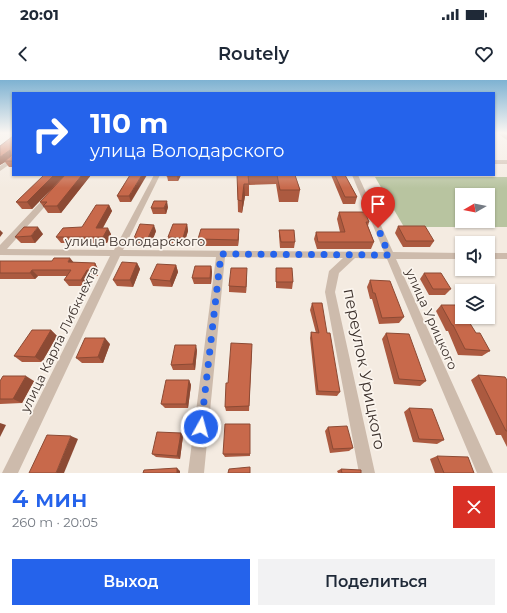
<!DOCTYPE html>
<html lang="ru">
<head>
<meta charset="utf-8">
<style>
	:root { --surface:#fff; --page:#f2f2f3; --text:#1f2937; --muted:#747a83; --accent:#2563eb }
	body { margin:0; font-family:Montserrat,sans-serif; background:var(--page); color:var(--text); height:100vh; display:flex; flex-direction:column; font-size:15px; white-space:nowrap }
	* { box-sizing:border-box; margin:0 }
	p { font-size:13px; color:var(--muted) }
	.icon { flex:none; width:22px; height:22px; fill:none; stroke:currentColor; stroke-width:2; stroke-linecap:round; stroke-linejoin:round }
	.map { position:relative; height:393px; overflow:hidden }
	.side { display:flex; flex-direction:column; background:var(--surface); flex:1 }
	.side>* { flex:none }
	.banner { position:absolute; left:12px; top:12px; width:483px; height:84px; border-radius:0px; box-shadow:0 1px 3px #0004; background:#2563eb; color:#fff; overflow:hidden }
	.needle { width:26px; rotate:261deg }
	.controls { position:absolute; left:455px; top:108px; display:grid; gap:8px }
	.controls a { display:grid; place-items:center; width:40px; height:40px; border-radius:0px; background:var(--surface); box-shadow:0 1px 3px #0004; font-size:20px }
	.pin { position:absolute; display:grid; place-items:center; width:34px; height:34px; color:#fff; margin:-41px -17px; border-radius:50% 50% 50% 0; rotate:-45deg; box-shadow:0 0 4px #0007 }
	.pin .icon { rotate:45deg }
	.me { position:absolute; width:44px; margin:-22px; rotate:7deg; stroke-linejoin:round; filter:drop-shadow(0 0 3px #0008) }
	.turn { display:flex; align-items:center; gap:14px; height:84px; padding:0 12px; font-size:18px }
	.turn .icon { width:52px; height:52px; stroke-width:2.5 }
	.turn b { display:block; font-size:28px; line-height:34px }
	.round { display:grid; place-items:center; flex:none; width:42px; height:42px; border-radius:0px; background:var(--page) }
	.summary { display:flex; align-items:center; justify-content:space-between; height:68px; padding:0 12px }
	h1 { font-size:24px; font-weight:600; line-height:30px; color:var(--accent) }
	.cta { display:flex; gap:8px; margin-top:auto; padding:8px 12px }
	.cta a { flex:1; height:46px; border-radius:0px; background:var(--accent); color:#fff; font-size:16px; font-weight:600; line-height:46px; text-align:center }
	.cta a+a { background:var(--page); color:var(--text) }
	.status { display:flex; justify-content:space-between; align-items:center; height:28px; padding:0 20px; background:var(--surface); direction:ltr }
	.status svg { height:11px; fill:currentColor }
	header { display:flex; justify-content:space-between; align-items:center; height:52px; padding:0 12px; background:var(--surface); font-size:18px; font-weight:600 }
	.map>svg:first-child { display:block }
</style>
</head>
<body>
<div class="status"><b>20:01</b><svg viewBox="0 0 49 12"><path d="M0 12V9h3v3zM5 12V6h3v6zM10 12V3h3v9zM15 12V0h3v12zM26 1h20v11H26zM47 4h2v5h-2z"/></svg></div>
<header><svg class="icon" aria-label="back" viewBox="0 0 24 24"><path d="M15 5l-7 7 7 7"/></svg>Routely<svg class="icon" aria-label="heart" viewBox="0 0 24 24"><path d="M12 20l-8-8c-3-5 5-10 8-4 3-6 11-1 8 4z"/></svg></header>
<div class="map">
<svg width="507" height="393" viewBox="0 0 507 393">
	<rect width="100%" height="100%" fill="#f4ebe1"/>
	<path fill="#b8c4a0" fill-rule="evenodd" d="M375,97H507V147H404ZM462,115H488V141H462Z"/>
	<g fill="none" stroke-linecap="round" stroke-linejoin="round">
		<g fill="#cdbbac" fill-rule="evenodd">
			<path d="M13,77V82L0,91V86Z"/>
			<rect x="494" y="80" width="13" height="4"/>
			<path d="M66,95H73L7,169L114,170L154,95H160L123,170L384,172L352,95H358L393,172L462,173V179H396L493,393H477L387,179L355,178L339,193L335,212L375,393H359L325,212L329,191L343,178L225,177L204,393H188L216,177L120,176L18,393H2L110,176L0,175V165Z"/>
			<rect x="488" y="173" width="19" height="6"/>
		</g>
		<path fill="#cdbbac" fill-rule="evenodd" d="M497,53H503L507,55V60Z"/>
	</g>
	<g fill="#ac5a40">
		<path d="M13,56V87H9L5,82L0,85Z"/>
		<path d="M65,95H91L61,133H48L40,122Z"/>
		<path d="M65,95L32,129H22L16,122Z"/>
		<path d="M130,95L131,122H120L117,116Z"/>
		<path d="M181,95L178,101H168L167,96Z"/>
		<path d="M237,95H295L300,110L298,122H279L276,104L249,105V116H245L242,133L238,132Z"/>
		<path d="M331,95H345L357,117L355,124H343Z"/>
		<path d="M109,125L112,131L103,148L111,154L107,163H61L56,157L82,147Z"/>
		<path d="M168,127L166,134H153L151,128Z"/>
		<path d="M339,132L369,142L368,146L374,162L371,169H317L314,159L316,152H340L337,139Z"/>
		<path d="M187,144L188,151L184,164H170L168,157Z"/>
		<path d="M398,146L434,161L430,167H403L395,153Z"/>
		<path d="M279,150L295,162L294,168H280L279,156Z"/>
		<path d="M156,151L151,164H136L134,158Z"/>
		<path d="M43,154L35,163H21L15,157Z"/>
		<path d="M239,156L238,166H200L198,159Z"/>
		<path d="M0,181L95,183L98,189V196H91L85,206H69L64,200L67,196H38L35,199H0Z"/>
		<path d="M137,183L140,189L133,207L117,206L113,200Z"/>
		<path d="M176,185L178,192L172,207L153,206L150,199Z"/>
		<path d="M211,186L212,192L211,204H194L192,198Z"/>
		<path d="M276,188L293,202L292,209L276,208Z"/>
		<path d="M424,193L451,209L445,215H429L420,199Z"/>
		<path d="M247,195L246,213L229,212V206Z"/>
		<path d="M370,200L404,237L399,243L379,244L372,219H370L367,207Z"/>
		<path d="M312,223L327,253L340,312L337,316L316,315L310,258L311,252L316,253L310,230Z"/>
		<path d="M441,225L476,253L490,271L482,276L458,275L448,251H446L436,231Z"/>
		<path d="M51,250L57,256L42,282H22L14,276Z"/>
		<path d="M386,253L426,301L420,306L394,304L382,259Z"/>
		<path d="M110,264L103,283H82L76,278Z"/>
		<path d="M197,270L195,290H173L171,285Z"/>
		<path d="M252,270L249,331H226L225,327L228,303Z"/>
		<path d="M478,295L507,300V367L501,355H496L471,300Z"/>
		<path d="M189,300L191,305L188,328H165L161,324Z"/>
		<path d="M0,301H34L22,323L0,324Z"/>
		<path d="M409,328L444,360L437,364L413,362L404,332Z"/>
		<path d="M250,344V376L225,377L223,374Z"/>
		<path d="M328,347L353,368L349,371L330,373L325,351Z"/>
		<path d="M181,353L183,356L180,379L156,377L152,374Z"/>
		<path d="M437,376L474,393H435L430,379Z"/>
		<path d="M341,389L361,393H338L337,391Z"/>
	</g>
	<g fill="#8c4a34">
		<path d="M10,70L13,75L5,81V82L0,85V77Z"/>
		<path d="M54,95H65L32,129L27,122Z"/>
		<path d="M82,95H91L61,133L57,126Z"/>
		<path d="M142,95H147L131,122L129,116Z"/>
		<path d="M177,95H181L178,101L177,96Z"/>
		<path d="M244,104L245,116L242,133V121Z"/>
		<path d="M167,121L168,127L166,134L164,128Z"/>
		<path d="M109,125L112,131L99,154L96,148Z"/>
		<path d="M187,144L188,151L184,164L183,158Z"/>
		<path d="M154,145L156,151L151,164L148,158Z"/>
		<path d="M38,147L43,154L35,163L31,156Z"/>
		<path d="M108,148L111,154L107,163L103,157Z"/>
		<path d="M239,149V156L238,166V160Z"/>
		<path d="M0,150L3,153L0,157Z"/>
		<path d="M70,178L75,184L68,182Z"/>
		<path d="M95,183L98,189V196L95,190Z"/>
		<path d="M137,183L140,189L133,207L130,200Z"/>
		<path d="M176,185L178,192L172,207L170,201Z"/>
		<path d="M211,186L212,192L211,204L210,198Z"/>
		<path d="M247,188V195L246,213V207Z"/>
		<path d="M32,190L38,196L35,199L30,193Z"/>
		<path d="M87,190L91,196L85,206L81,200Z"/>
		<path d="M51,250L57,256L42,282L35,277Z"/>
		<path d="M105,258L110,264L103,283L98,277Z"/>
		<path d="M196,265L197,270L195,290L193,284Z"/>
		<path d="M26,296L34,301L22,323L13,319Z"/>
		<path d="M189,300L191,305L188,328L186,324Z"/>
		<path d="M0,343L6,345L0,357Z"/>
		<path d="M181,353L183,356L180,379L177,376Z"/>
		<path d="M71,356L78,359L64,393H56Z"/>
		<path d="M177,388L180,391V393H177Z"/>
	</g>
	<g fill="#c8694b" stroke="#8c4a34">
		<path d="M13,56V81H5L11,76L10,70L0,77V66Z"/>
		<path d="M44,95H54L27,122H16Z"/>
		<path d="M65,95H82L57,126H43L47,122H40Z"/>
		<path d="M130,95H142L129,116H117Z"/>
		<rect x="167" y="95" width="10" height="1"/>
		<path d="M237,95H248L249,104H244L242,121L238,120Z"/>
		<path d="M277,95H295L300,110H280Z"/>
		<path d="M335,95H345L357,117H345Z"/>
		<path d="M154,121H167L164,128H151Z"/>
		<path d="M96,125H109L96,148H108L103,157H56L63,148L82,147Z"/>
		<path d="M339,132H365L369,142H366L374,162H318L316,152H345Z"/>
		<path d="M140,144L154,145L148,158H134Z"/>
		<path d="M173,144H187L183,158L168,157Z"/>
		<path d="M398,146H425L434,161H406Z"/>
		<path d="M24,147H38L31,156L15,157Z"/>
		<path d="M201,149H239L238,160L198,159Z"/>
		<path d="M279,150H294L295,162H281Z"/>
		<path d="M54,178H70L68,182L95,183V190H87L81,200H64L71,190H32L30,193H0V181H52Z"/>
		<path d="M122,182L137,183L130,200H113Z"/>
		<path d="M157,184L176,185L170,201L150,199Z"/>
		<path d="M195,186H211L210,198H192Z"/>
		<path d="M231,188H247L246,207L229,206Z"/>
		<path d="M276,188H292L293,202H276Z"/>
		<path d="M424,193H441L451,209H433Z"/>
		<path d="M370,200L390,201L404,237L382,238L375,213H373Z"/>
		<path d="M312,223H322L327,253H330L340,312L318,311L311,252L319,253Z"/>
		<path d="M441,225H459L462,230V237H466L476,253H480L490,271L465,269L453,245H452Z"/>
		<path d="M32,250H51L35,277L14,276Z"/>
		<path d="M386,253L409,254L426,301L399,299Z"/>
		<path d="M85,258H105L98,277L76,278Z"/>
		<path d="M231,263L252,264L249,326L225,327L226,303H228Z"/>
		<path d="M175,265H196L193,284L171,285Z"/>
		<path d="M478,295L505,297L507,300V351H506Z"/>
		<path d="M3,296H26L13,319H0V301Z"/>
		<path d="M166,300H189L186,324H161Z"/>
		<path d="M409,328L432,329L444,360L419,359Z"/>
		<path d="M225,344H250V374H223Z"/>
		<path d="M347,346L353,368L333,369L328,347Z"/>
		<path d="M157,352L181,353L177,376L152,374Z"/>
		<path d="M47,355L71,356L56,393H29Z"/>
		<path d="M437,376L468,377L474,393H444Z"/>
		<path d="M250,387V393H228L229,389Z"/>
		<path d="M177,388V393H143L144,390Z"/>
		<path d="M341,389L361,390V393H342Z"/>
	</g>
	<linearGradient id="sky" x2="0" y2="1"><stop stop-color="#7eb2d2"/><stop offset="0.49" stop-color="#faf6f2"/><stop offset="1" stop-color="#faf6f2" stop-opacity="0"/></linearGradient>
	<rect width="507" height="108" fill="url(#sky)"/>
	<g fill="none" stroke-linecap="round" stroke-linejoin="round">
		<path stroke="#2563eb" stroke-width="7" stroke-dasharray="0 12.6" d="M201,347L221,174L389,175L378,148"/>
	</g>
	<g text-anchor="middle" stroke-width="3.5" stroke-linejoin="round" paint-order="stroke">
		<g font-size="13" fill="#3b302b" stroke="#fbf5ee">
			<text x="135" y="166">улица Володарского</text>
			<text transform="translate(432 239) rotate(66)" y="5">улица Урицкого</text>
			<text transform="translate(59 259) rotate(-64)" y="5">улица Карла Либкнехта</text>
		</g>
		<g font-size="16" fill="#3b302b" stroke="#fbf5ee">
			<text transform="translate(365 289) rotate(79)" y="6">переулок Урицкого</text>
		</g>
	</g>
</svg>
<div class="controls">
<a><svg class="needle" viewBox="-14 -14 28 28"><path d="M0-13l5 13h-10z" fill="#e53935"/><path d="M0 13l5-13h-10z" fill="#747a83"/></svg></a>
<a><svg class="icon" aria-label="sound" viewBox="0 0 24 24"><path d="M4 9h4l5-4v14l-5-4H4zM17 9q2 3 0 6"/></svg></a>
<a><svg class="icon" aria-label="layers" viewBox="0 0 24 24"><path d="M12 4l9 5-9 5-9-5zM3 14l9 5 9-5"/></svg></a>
</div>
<div class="pin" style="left:378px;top:148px;background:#d93025"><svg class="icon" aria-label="arrive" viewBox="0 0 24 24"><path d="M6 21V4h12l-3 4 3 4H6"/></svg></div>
<svg class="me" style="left:201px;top:347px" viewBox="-20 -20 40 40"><circle r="17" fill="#2563eb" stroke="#fff" stroke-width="3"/><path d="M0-11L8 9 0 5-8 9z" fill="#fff"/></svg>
<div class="banner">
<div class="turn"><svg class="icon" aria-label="right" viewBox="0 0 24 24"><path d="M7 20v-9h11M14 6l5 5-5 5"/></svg><div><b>110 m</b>улица Володарского</div></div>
</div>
</div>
<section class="side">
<div class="summary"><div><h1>4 мин</h1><p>260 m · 20:05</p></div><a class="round" style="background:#d93025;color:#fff"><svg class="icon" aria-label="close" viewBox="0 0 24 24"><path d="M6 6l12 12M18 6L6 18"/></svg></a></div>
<div class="cta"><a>Выход</a><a>Поделиться</a></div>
</section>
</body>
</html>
